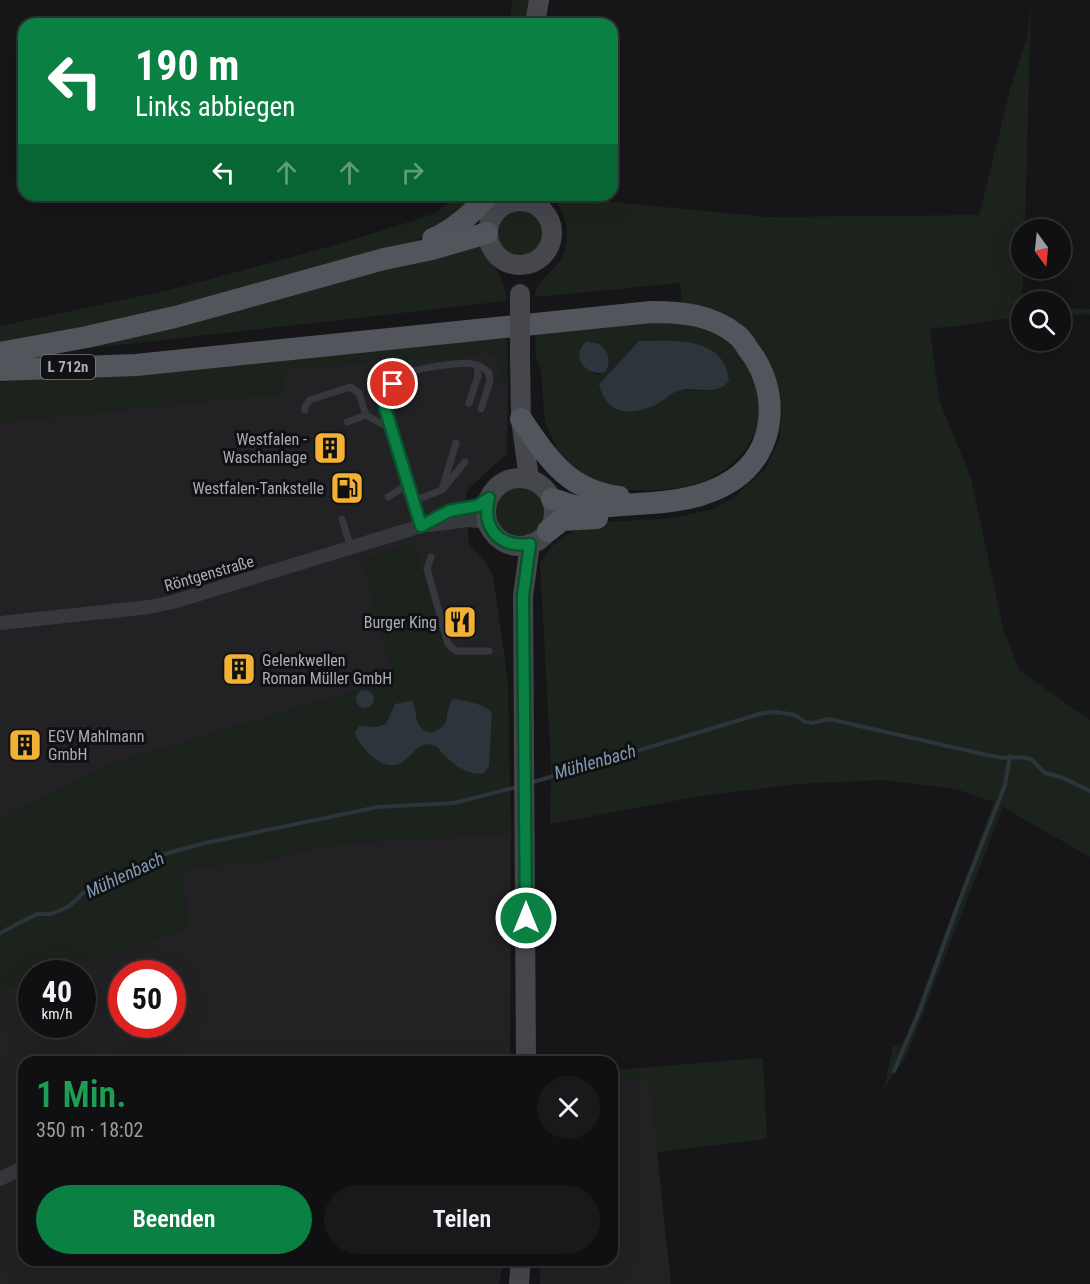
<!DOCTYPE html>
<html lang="de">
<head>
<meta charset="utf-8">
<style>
	:root { --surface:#101012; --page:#19191b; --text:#f1f3f6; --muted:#9c9d9f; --line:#303032; --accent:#0b8043 }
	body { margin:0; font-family:"Roboto Condensed",sans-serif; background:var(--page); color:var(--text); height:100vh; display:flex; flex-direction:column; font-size:22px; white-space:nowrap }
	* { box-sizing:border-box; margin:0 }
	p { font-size:20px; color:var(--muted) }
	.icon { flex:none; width:33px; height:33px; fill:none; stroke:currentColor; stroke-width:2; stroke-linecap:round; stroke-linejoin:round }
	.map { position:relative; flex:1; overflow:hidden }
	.sheet { position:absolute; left:18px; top:1056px; width:600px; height:210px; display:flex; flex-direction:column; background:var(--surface); border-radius:18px; box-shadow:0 6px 24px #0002,0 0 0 2px var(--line) }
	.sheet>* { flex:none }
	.guide { position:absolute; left:18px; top:18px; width:600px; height:183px; border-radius:18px; box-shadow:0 6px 24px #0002,0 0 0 2px var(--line); background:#0b8043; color:#fff; overflow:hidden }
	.needle { width:39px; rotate:165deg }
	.fabs { position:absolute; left:1011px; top:219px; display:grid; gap:12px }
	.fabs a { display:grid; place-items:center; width:60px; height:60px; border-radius:50%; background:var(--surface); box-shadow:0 6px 24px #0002,0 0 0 2px var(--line); font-size:30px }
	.speed { position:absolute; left:18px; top:960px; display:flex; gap:12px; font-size:30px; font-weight:700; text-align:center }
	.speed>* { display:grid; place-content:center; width:78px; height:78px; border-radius:50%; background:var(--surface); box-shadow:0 6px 24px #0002,0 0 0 2px var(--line); line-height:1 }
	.speed small { font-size:15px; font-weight:400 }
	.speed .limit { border:9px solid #d22; background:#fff; color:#111 }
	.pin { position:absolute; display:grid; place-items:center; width:51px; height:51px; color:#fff; margin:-26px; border:3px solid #fff; border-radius:50%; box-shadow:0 2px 6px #0007 }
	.me { position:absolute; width:66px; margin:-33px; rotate:0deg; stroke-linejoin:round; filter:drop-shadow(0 0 4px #0008) }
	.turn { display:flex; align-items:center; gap:21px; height:126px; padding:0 18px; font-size:27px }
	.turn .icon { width:78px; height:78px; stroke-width:2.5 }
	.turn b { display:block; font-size:42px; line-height:51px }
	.lanes { display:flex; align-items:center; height:57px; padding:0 18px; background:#0003; justify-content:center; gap:30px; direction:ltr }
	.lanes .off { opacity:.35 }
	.round { display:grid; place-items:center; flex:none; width:63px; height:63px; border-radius:32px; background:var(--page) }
	.overview { display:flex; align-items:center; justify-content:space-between; height:102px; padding:0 18px }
	h1 { font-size:36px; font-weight:600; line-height:45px; color:#1e9e55 }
	.primary-button { display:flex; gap:12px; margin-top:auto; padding:12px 18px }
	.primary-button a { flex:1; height:69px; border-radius:36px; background:var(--accent); color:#fff; font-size:24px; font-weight:600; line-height:69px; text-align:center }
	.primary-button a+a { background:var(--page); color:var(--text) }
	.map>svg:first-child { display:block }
</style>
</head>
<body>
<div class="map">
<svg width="1090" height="1284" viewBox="0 0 1090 1284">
	<rect width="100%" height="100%" fill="#161618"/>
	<g fill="#222225" fill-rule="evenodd">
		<path d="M487,352L496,358L498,362L503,382H508L507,456H504L466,491L469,544L485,561L493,575L505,660L449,656L414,544L362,559L394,679L105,766L0,821V422L284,393L282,369L392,360L456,358Z"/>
		<path d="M511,833L510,1062H24V1260H504L499,1284H0V990L31,979L32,1024H82V974L49,973L188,927L182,869L263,860L341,843ZM122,974H172V1024H122Z"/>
		<path d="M640,1078L650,1083L671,1284H540V1260H612V1081Z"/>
	</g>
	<g fill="#1c231d" fill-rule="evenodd">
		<path d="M513,0H530L527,24H509Z"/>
		<path d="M1031,0L1025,229L1022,230V268L1024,269L1021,316L952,327L930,328L939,400L971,478L1004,632L1020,671L1090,720V857L1003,807L907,1055L884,1089L893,1046L902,1044L912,1022L994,802L956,789L883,780L799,784L701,796L550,824L551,766L540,563L551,547L565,536L588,523L672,518L714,509L733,498L766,468L779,440L782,410L762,356L682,303L680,283L535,297C537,281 550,274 559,262C574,242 567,211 551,195H578L582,199L766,217L979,215L1010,90L1028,34Z"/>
		<path d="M457,195H481L443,229L413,241L164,309L0,346V326L170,290L332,246L434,214Z"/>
		<circle cx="519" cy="232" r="25"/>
		<path d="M481,240C488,265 506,274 506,301L93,348Z"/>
		<path d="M1061,308L1090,309V315L1061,314Z"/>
		<path d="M637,316L717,328L756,373L760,414L756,431L745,450L728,467L706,481L688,487L657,490H615L586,481L553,450L556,446L545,423L541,372L536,357L535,328ZM639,341L700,344L708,391L681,390L674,392L658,404L636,411L599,384ZM586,342H595L601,374H595L584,367L580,347Z"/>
		<path d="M507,330L508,382L503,383L498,362L496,358L487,352L456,358L392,360L283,369L284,393L0,422V382Z"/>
		<circle cx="520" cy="511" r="25"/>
		<path d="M414,544L449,655L505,660L508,685L511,833L341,843L263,860L182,869L188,927L49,973L32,974L31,979L0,990V821L105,766L394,679L361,559Z"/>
		<path d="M763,1058L767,1139L657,1152L650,1083L639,1078L612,1081V1070Z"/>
	</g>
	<g fill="#2c353c">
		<path d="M639,341C674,341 724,335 729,381C714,398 695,385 677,391C670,394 664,401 657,404C631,417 606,415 599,384Z"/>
		<path d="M586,342C604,341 613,355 606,371C589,380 568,356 586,342Z"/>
		<circle cx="365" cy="699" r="9"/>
		<path d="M453,699C467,701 481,703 492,712L489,766L483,774C466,774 455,766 443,754C441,752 439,749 437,747C421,737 412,757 401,763C383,773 360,748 355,733L359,726L377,727L386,724L395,704L412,701C420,716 410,724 430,733C456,724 441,717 453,699Z"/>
	</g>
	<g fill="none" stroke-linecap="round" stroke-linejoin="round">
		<g stroke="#2c353c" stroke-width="4">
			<path d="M530,783L763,713L777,712L795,715L805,722L812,723L829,719L987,755L1003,758L1021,757L1031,759L1045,773L1061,777L1090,791"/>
			<path d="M0,933L37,914H51L68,907L89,888L154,857L205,843L378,807L454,803L517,787"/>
			<path d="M894,1071L918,1015L961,897L1005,785L1010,756"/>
		</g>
		<g stroke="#37383d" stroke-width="7">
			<path d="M469,403L478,376L477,366"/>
			<path d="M305,410V407L310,400L350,387L359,393L366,415L391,429"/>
			<path d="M347,422L366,415"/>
			<path d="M408,484L385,408C387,394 392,384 403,375C411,369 463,361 473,364C479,365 485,369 489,373L490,381L481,409"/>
			<path d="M443,486L456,443"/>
			<path d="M388,497L408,484L421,526"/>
			<path d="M413,501L442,490L465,462"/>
			<path d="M342,519L351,548"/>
			<path d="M431,557L427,569L448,644L456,651H489"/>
		</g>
		<g stroke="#37383d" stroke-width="14">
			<path d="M429,525L468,520L488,522"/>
			<path d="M0,623L149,607L173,602L421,526L449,511L477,506L489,498"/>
			<path d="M0,1179L24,1167"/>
		</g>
		<g stroke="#45474d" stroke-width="20">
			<path d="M535,24L539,0"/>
			<circle cx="520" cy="233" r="32"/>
			<path d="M520,357L521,419L529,479"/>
			<circle cx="520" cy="512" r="34"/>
			<path d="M526,1062L523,596L530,544"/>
			<path d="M519,1284L521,1260"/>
		</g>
		<g stroke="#53555c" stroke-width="22">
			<path d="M433,239C455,229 472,214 488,195"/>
			<path d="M0,353L87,337L175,317L384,259L432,249L487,233"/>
			<path d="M0,370L136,365L651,312C682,312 711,314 737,335C741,338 745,344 748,349C780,389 778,450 733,480C704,499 671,502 637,504C617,505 593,509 574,506C566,504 559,501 552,499"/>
			<path d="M521,419C548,458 567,490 619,497"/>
			<path d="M548,531L562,520L597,518"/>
		</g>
		<path stroke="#45474d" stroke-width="20" d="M520,294V357"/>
	</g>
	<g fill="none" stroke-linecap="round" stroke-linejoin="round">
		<defs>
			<path id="route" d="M393,384L387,397L385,408L421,526L449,511L477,506L489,498C481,529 500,548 530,544L523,596L526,918"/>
		</defs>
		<use href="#route" stroke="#07532c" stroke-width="15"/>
		<use href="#route" stroke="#0b8043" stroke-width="10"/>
	</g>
	<defs>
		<symbol id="building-square" viewBox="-11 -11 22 22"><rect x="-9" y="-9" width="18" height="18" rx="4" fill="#f2b134" stroke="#111113"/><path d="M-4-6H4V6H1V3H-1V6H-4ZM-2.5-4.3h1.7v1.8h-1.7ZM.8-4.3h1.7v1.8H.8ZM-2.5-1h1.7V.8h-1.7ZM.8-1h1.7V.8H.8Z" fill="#111"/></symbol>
		<symbol id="fuel-square" viewBox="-11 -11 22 22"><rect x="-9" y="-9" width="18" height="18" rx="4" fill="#f2b134" stroke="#111113"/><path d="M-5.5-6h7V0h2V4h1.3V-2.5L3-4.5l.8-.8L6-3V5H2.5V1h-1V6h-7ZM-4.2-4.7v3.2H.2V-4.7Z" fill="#111"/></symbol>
		<symbol id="restaurant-square" viewBox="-11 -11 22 22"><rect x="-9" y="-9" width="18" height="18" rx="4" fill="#f2b134" stroke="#111113"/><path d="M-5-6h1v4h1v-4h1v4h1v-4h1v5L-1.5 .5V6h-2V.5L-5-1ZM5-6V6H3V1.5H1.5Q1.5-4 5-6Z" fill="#111"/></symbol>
	</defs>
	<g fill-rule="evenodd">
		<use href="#building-square" x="311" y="429" width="38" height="38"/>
		<use href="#fuel-square" x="328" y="469" width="38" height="38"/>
		<use href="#restaurant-square" x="441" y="603" width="38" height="38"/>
		<use href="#building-square" x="220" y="650" width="38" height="38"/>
		<use href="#building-square" x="6" y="726" width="38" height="38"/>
	</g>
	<g text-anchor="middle" stroke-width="6" stroke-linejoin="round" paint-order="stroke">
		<rect fill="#111113" stroke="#7b7e86" stroke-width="1.5" x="41" y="355" width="54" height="24" rx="4.5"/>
		<g font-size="15" font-weight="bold" fill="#a8adb8">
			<text x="68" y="372">L 712n</text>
		</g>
		<g font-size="16" fill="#a8adb8" stroke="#111113" text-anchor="end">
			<text x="307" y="445">Westfalen -<tspan x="307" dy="18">Waschanlage</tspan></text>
			<text x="324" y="494">Westfalen-Tankstelle</text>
			<text x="437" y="628">Burger King</text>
			<text x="262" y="666" text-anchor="start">Gelenkwellen<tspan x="262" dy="18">Roman Müller GmbH</tspan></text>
			<text x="48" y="742" text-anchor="start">EGV Mahlmann<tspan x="48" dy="18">GmbH</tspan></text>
		</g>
		<g font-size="16" fill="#a8adb8" stroke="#111113">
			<text transform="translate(209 573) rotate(-16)" y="6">Röntgenstraße</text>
		</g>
		<g font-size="18" font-style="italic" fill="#7f9bb3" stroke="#111113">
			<text transform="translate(595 762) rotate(-16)" y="6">Mühlenbach</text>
			<text transform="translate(125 875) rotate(-25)" y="6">Mühlenbach</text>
		</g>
	</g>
</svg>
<div class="fabs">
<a><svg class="needle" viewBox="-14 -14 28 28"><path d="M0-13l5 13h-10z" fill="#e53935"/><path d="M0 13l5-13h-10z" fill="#9c9d9f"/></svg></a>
<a><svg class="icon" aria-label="search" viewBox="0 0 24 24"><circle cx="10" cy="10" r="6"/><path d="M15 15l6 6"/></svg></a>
</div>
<div class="speed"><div>40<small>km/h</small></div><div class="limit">50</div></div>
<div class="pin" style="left:393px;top:384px;background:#d93025"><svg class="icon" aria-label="arrive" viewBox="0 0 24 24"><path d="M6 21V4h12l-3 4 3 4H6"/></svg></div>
<svg class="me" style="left:526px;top:918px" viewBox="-20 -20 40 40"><circle r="17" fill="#0b8043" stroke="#fff" stroke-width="3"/><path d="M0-11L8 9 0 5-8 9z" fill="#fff"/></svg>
<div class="guide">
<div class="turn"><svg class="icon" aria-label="left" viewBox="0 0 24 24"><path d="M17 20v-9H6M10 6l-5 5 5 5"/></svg><div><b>190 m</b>Links abbiegen</div></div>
<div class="lanes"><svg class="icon" aria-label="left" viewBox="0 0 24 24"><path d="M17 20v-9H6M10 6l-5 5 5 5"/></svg><svg class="icon off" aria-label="ahead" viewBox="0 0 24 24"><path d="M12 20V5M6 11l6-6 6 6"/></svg><svg class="icon off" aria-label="ahead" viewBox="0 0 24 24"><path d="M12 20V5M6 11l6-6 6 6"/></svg><svg class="icon off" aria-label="right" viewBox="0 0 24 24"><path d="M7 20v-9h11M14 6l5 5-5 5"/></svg></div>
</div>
<section class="sheet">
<div class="overview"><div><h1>1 Min.</h1><p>350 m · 18:02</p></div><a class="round"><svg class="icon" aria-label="close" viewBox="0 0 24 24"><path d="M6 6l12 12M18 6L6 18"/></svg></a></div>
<div class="primary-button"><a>Beenden</a><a>Teilen</a></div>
</section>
</div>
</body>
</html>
